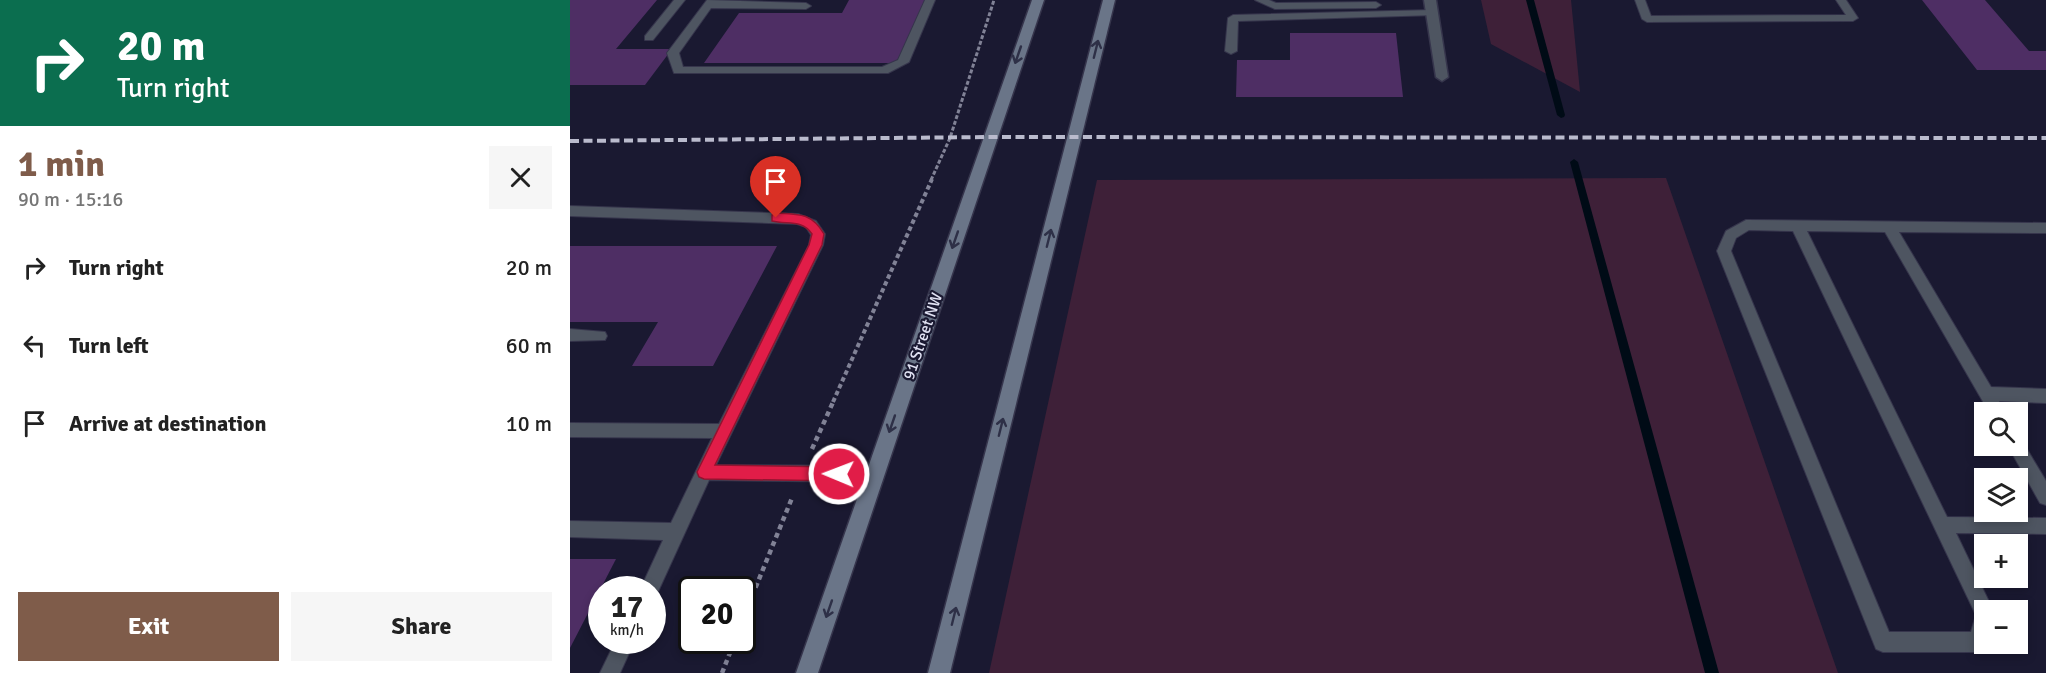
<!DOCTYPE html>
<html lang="en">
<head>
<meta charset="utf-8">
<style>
	:root { --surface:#fff; --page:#f6f6f6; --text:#222; --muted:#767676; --accent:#7f5c4a }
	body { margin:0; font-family:Signika,sans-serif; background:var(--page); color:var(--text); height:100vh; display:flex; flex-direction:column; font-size:22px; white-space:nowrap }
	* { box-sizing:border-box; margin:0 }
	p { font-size:20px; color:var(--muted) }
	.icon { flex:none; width:33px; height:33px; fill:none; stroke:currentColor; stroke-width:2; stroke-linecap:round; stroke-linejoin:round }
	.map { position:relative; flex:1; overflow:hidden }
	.side { display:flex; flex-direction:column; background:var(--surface); width:570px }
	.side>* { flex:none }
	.top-card { background:#0b6e4f; color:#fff; overflow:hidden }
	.tools { position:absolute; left:1404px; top:402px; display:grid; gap:12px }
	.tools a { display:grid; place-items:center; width:54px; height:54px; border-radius:0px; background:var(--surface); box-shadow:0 3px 9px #0003; font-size:30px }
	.speed { position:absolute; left:18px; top:576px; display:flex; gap:12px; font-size:30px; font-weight:700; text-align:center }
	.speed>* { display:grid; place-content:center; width:78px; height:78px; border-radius:50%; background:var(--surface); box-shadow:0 3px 9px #0003; line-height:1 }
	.speed small { font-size:15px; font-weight:400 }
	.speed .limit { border:3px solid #111; border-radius:9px; background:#fff; color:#111 }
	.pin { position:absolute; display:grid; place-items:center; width:51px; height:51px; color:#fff; margin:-62px -26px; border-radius:50% 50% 50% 0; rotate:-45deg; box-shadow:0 0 6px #0007 }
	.pin .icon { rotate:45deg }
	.me { position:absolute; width:66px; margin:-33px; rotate:271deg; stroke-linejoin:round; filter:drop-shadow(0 0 4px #0008) }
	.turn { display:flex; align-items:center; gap:21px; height:126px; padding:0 18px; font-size:27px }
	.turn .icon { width:78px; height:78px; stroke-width:2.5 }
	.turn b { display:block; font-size:42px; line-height:51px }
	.round { display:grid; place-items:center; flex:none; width:63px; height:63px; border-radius:0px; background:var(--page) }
	.summary { display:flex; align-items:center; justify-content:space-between; height:102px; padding:0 18px }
	h1 { font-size:36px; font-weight:700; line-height:45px; color:var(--accent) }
	.primary-button { display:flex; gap:12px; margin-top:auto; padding:12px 18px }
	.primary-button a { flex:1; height:69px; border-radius:0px; background:var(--accent); color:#fff; font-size:24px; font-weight:700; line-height:69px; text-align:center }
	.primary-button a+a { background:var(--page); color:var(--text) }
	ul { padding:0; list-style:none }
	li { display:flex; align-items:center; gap:18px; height:78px; padding:0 18px }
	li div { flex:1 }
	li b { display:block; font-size:22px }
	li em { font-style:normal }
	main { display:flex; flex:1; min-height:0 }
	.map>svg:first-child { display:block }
</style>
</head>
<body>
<main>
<section class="side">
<div class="top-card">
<div class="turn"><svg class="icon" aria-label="right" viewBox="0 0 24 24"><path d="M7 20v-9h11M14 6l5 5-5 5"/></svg><div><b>20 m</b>Turn right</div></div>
</div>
<div class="summary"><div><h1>1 min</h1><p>90 m · 15:16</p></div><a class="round"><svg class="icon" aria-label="close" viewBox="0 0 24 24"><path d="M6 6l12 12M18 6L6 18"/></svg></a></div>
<ul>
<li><svg class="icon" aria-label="right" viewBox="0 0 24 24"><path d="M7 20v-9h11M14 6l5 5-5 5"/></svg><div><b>Turn right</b></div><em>20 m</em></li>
<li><svg class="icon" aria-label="left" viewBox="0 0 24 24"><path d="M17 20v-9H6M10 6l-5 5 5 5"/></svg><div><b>Turn left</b></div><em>60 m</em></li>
<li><svg class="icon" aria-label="arrive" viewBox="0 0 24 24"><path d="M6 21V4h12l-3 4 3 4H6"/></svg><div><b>Arrive at destination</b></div><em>10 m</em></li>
</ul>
<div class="primary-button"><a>Exit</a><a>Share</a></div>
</section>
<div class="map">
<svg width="1476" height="673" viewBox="0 0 1476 673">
	<rect width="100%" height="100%" fill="#1a1931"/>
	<g fill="#3e2038">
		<path d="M911,0H1001L1010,92L921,44Z"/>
		<path d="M1096,178L1268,673H419L527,180Z"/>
	</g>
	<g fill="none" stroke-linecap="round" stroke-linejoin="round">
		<g fill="#000b16" fill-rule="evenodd">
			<path d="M956,0H964L995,115L994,117L991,118L987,115Z"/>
			<path d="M1004,159L1008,162L1149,673H1135L1000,162Z"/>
		</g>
	</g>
	<g fill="#4e2e64">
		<path d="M0,0H87L46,49H102L75,85H0Z"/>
		<path d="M279,0H359L329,63H134L169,13H272Z"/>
		<path d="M1352,0H1415L1459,51H1476V70H1407Z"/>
		<path d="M720,33H826L833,97H666L667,60H720Z"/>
		<path d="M0,246H207L143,366H62L88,322H0Z"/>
		<path d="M0,559H46L0,648Z"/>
	</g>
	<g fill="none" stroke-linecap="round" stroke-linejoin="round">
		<defs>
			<g id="service">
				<path d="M104,0H115L83,40H75V36Z"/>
				<path d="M137,0L236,3L241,6L236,9L141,8L109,53L113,67H312L328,60L355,0H365L339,62L318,73H104L97,53Z"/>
				<path d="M685,0H699L706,3L806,2L811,5L806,8L705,9Z"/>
				<path d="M1065,0H1075L1081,16L1276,15L1266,0H1276L1288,18L1283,21L1077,22L1072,19Z"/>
				<path d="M862,10L867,13L866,15L668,21L667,51L661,54L655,51L658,18L663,15Z"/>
				<path d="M0,206L228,214L246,221L255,234L253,245L146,465L305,466L311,469L313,474L311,479L305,482L139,480L86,596L82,598V590H70L93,540L0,537V521L101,523L142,438L0,437V423L149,424L239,245L241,235L236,227L227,224L0,216Z"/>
				<path d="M1176,220L1476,223V233L1329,232L1421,387L1476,389V403L1429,401L1435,412H1419L1315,232L1237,231L1377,517L1476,518V534L1386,533L1423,610H1414V644H1417L1415,649L1408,652H1313L1306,649L1147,251L1156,231ZM1179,230L1223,231L1406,615L1401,632H1319L1161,251L1166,238Z"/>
				<path d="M0,329L35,332L37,336L35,340L0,341Z"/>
				<path d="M1448,439L1452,441L1476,481V505L1470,503L1438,446H1448Z"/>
				<path d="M46,640H65L50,673H30Z"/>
			</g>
			<path id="minor" d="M854,0H866L878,77L872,81L866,77Z"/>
			<g id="secondary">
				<path d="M462,0H474L248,673H226Z"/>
				<path d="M533,0H545L380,673H358Z"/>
			</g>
		</defs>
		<use href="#service" stroke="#36354c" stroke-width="2"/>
		<use href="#minor" stroke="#36354c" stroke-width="3"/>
		<use href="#secondary" stroke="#36354c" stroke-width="3"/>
		<path stroke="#818296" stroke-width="3" stroke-dasharray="4 2" stroke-linecap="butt" d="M361,180L380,138L424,0"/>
		<path stroke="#818296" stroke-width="4" stroke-dasharray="4.5 3" stroke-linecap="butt" d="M263,402L362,179"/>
		<g stroke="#818296" stroke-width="4.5" stroke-dasharray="5 4" stroke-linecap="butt">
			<path d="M242,449L264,400"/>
			<path d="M172,621L222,498"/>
			<path d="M152,673L165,640"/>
		</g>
		<use href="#service" fill="#4e5561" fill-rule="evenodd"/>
		<use href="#minor" fill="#4e5561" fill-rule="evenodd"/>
		<use href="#secondary" fill="#6a7588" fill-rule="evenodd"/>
		<path stroke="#babbcd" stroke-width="4" stroke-dasharray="9 4.5" stroke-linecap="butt" d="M0,141L420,137L1476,138"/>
	</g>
	<defs><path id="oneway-shaft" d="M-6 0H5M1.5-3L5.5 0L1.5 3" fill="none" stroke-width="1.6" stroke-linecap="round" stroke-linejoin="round" transform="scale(1.5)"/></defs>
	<g stroke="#2e3047">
		<use href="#oneway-shaft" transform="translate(526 49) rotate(-76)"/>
		<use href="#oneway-shaft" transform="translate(448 55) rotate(109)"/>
		<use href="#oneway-shaft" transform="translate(479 238) rotate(-76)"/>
		<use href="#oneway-shaft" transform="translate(385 240) rotate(109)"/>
		<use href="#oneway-shaft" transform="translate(322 424) rotate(109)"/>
		<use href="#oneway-shaft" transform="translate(431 427) rotate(-76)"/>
		<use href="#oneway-shaft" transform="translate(259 609) rotate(109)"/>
		<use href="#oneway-shaft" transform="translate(384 616) rotate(-76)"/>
	</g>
	<path fill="#e11d48" stroke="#92132f" stroke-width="1.5" d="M206,213C229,214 242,213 254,234L252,245L145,465L269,467L274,469L276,474L274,479L269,481L134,479L129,477L127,472L239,245L242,234C232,219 217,225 202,221V215Z"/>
	<g text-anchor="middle" stroke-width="4.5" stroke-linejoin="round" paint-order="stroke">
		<g font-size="16" fill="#e1e2f3" stroke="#1a1931">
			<text transform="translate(352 336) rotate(-71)" y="6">91 Street NW</text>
		</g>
	</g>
</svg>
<div class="tools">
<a><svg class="icon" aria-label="search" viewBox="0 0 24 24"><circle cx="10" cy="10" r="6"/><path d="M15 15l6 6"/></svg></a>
<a><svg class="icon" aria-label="layers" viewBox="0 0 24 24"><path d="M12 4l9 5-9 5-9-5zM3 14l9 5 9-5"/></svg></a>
<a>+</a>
<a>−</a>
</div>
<div class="speed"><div>17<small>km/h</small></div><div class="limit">20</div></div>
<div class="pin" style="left:206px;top:218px;background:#d93025"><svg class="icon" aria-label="arrive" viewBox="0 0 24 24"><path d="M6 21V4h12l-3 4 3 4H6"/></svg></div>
<svg class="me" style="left:269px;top:474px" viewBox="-20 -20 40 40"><circle r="17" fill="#e11d48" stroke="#fff" stroke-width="3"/><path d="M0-11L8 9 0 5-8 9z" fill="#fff"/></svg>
</div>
</main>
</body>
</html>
